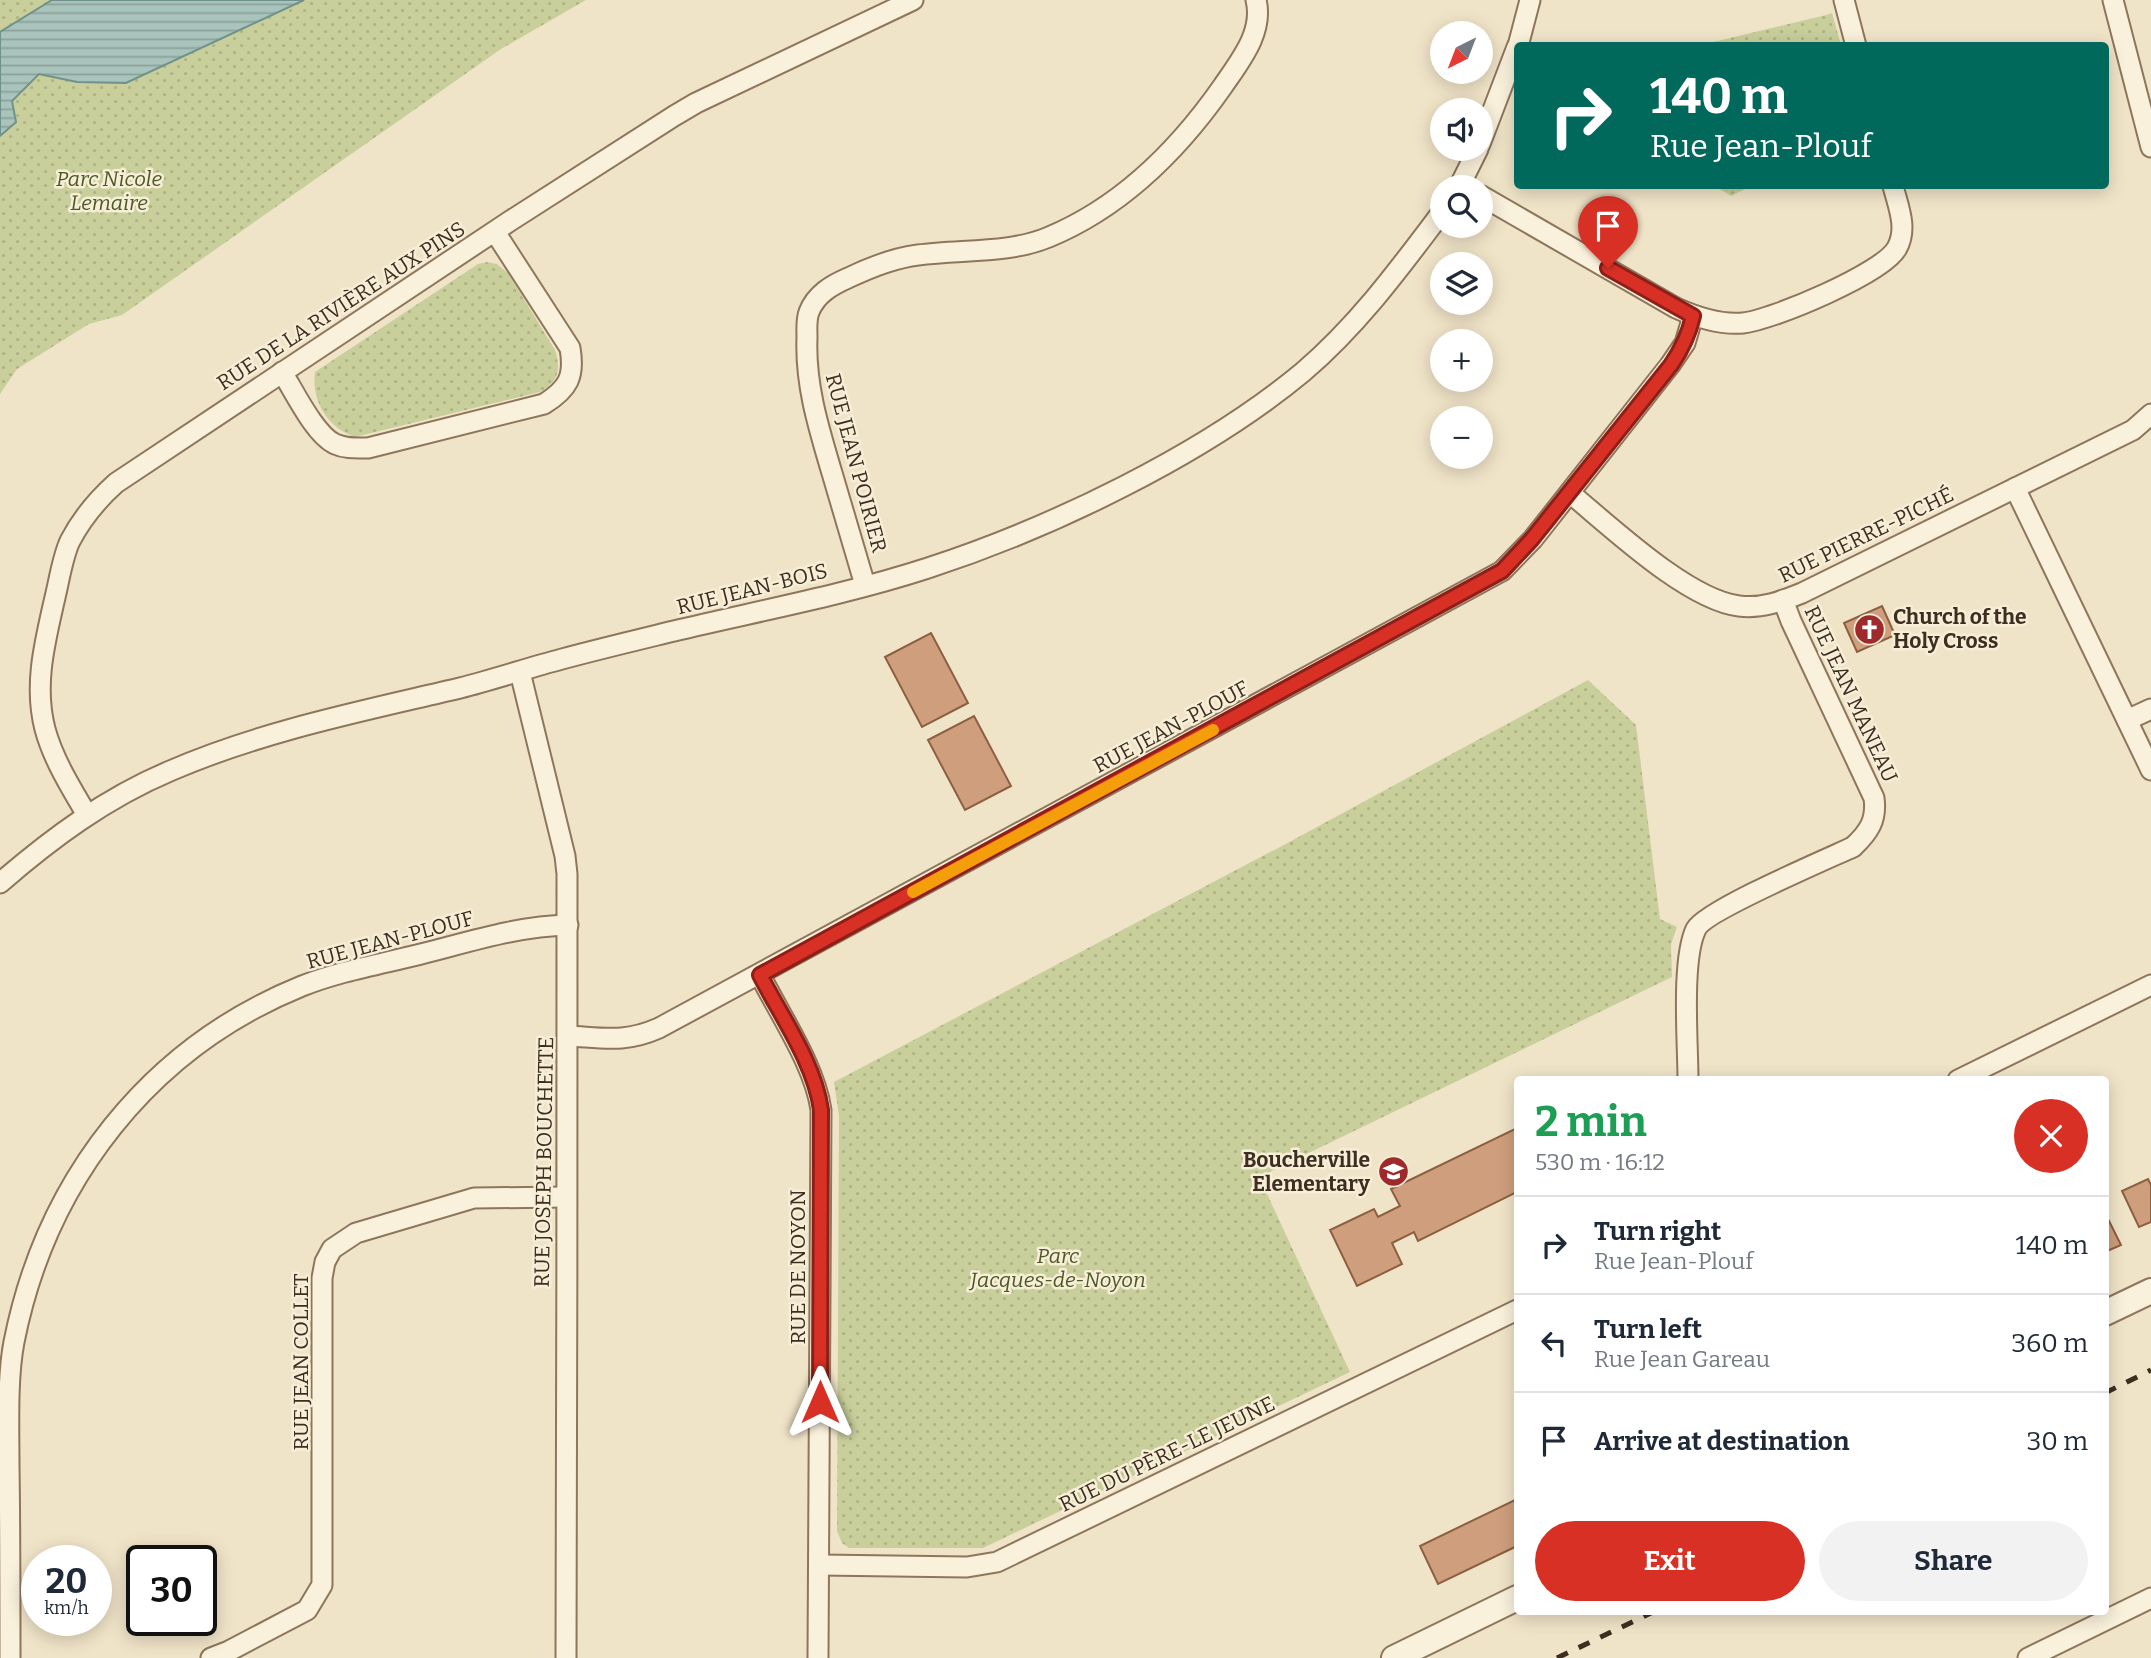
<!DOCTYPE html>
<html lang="en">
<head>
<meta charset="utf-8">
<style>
	:root { --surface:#fff; --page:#f2f2f3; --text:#1f2937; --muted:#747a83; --line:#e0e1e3; --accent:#d93025 }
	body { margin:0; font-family:Bitter,serif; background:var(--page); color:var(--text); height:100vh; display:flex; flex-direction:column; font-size:26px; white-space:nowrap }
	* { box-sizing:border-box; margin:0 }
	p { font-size:23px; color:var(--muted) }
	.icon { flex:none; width:38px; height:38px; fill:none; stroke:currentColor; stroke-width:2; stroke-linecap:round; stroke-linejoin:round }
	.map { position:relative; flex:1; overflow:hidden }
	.side { position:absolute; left:1514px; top:1076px; width:595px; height:539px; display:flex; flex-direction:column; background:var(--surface); border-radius:7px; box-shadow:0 4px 18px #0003 }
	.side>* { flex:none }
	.guide { position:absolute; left:1514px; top:42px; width:595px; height:147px; border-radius:7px; box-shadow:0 4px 18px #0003; background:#00695c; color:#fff; overflow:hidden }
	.needle { width:46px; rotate:222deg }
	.controls { position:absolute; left:1430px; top:21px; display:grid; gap:14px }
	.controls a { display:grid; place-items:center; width:63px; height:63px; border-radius:50%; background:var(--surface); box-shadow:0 4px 18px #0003; font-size:35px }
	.speed { position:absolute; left:21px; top:1545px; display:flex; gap:14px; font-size:35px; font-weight:700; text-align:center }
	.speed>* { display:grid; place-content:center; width:91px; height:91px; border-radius:50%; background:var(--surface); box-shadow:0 4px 18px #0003; line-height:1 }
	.speed small { font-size:18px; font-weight:400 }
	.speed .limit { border:4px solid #111; border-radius:10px; background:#fff; color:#111 }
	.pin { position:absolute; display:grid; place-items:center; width:60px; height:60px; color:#fff; margin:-72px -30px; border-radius:50% 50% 50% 0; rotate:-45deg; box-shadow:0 0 7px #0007 }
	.pin .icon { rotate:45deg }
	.me { position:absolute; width:77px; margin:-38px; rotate:0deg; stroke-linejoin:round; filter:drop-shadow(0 0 5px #0008) }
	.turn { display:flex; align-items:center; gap:24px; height:147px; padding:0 21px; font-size:32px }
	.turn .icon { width:91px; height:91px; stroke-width:2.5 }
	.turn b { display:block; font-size:49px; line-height:60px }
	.round { display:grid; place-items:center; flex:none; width:74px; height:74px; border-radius:37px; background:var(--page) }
	.head { display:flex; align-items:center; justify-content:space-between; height:119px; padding:0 21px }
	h1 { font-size:42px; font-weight:700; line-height:52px; color:#1e9e55 }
	.primary-button { display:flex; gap:14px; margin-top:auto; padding:14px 21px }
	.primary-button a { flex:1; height:80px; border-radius:42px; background:var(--accent); color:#fff; font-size:28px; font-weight:700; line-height:80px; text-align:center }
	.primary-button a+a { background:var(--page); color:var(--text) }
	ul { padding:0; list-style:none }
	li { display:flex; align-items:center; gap:21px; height:98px; padding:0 21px; border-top:2px solid var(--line) }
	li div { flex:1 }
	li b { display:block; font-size:26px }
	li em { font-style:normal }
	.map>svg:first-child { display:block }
</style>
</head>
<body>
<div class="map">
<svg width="2151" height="1658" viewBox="0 0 2151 1658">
	<defs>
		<pattern id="park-dots" width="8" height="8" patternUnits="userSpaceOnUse" patternTransform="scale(1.75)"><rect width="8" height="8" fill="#c9cf9b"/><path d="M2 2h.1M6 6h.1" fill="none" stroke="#aeb285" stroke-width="1.8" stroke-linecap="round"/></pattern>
		<pattern id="water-rules" width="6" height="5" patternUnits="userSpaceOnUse" patternTransform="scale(1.75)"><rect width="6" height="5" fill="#a9c4bc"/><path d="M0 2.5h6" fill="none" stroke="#8ba098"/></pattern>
	</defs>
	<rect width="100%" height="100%" fill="#f0e4c8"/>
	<g fill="url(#park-dots)">
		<path d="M0,0H52L0,32Z"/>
		<path d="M304,0H586L501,49L122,315L89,324L17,369L0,394V136L16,122L12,101L39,74L77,82L126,83Z"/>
		<path d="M1832,13L1841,45H1701L1826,15Z"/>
		<path d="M1715,186H1751L1731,196Z"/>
		<path d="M487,262L497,264L508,273L555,350C561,370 559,381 540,392L355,437C327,428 311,400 315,372L478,264Z"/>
		<path d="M1588,680L1636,725L1660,919L1677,927L1671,944L1672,977L1259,1177L1350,1372L983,1548H849L842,1543L837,1531L839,1116L834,1082L1293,840Z"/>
	</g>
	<path fill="url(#water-rules)" stroke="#6f938a" stroke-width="2" d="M52,0H304L126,83L77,82L39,74L12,101L16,122L0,136V32Z"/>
	<g fill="#cf9f7d" stroke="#8d5f41" stroke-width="2">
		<path d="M1882,606L1895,635L1857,652L1844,623Z"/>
		<path d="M931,633L968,703L922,727L885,657Z"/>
		<path d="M974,716L1011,786L965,810L928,740Z"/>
		<path d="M1517,1128V1192L1418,1241L1414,1232L1392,1243L1402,1264L1357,1286L1330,1230L1374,1209L1378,1217L1400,1206L1391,1189Z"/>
		<path d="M2148,1179L2151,1185V1222L2139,1227L2122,1191Z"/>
		<path d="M2105,1213L2121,1245L2105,1252Z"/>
		<path d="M1517,1499V1546L1438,1584L1420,1546Z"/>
	</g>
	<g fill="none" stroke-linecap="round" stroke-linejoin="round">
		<defs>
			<g id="minor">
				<path d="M1844,0L1856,46"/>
				<path d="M2113,0L2151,147"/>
				<path d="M1518,46L1530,0"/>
				<path d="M1480,144L1517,47"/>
				<path d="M1459,187L1478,149"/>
				<path d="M1480,195L1676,308C1696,317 1721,325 1743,323C1772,320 1884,273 1897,248C1908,228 1898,206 1893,186"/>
				<path d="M282,372C294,391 315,435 335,444C346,449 356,448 368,448L544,404C568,389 575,377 570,348L495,232"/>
				<path d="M2015,488L2151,770"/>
				<path d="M1570,493C1611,527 1688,600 1739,606C1762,609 1782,601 1802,593L2133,430L2151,414"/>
				<path d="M865,585C854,548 843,510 832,473C819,429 805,385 807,338C807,329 806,320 809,312C816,294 832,285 848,278C871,267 893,258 918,255C961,249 1009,254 1049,237C1121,207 1179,149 1223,86C1240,61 1264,32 1256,0"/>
				<path d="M520,672L565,856L567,874C568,1135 566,1397 566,1658"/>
				<path d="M2127,720L2151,709"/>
				<path d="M87,815C71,788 53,759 45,729C33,683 46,638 56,593C60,576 63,556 70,541C82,518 97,500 116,483L510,221L674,116L696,103L913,0"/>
				<path d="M0,883C52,838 106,798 170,771C262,731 363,711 460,688C495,679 528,668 562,659C599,649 637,640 674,631C758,611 845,595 928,568C1051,528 1203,455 1303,372C1358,325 1399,269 1442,212"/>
				<path d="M760,975C780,1015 815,1066 821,1110L818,1658"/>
				<path d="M569,1036C605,1038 625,1043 659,1028L1502,571L1533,539L1670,365L1685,343L1693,316"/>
				<path d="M1688,1080C1688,1043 1681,960 1696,929C1705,911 1827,859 1853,847C1869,832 1877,820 1874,798L1791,621L1783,600"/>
				<path d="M1958,1080L2151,985"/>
				<path d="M820,1565L967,1567L997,1562L1517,1310"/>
				<path d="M10,1658C10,1594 10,1529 9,1465C9,1427 7,1378 14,1342C46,1180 149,1048 302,986C340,971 381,964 421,954C469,942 518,926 568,925"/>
				<path d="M211,1658L229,1651L307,1610L322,1585V1278L325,1262L332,1249L356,1233L474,1198L565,1197"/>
				<path d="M2028,1658L2151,1598"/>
			</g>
			<g id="tertiary">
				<path d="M2105,1313L2151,1291"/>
				<path d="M1394,1658L1517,1598"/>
			</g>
		</defs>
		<use href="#minor" stroke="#8d765c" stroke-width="23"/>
		<use href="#tertiary" stroke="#8d765c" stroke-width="28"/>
		<use href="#minor" stroke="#faf1dc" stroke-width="19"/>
		<use href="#tertiary" stroke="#faf1dc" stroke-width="24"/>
		<g stroke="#3d2e20" stroke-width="5" stroke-dasharray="12 12" stroke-linecap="butt">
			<path d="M2105,1393L2151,1370"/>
			<path d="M1557,1658L1653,1612"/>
		</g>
	</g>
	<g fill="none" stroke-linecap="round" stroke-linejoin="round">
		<defs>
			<path id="route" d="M820,1402L821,1110C815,1064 781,1016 760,975L1502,571L1532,539L1671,365C1682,349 1689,334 1693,316L1608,268"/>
		</defs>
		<use href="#route" stroke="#8d1f18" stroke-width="18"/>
		<use href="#route" stroke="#d93025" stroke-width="12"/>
		<path stroke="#f59e0b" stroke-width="12" d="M913,892L1213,730"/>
	</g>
	<defs>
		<symbol id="church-disc" viewBox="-11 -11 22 22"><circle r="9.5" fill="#9e2a2b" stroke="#f7eed8"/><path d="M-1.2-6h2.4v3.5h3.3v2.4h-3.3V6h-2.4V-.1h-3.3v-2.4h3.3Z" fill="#fff"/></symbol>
		<symbol id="school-disc" viewBox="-11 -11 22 22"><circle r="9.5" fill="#9e2a2b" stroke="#f7eed8"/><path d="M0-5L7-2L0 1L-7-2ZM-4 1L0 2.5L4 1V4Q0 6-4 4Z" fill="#fff"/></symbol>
	</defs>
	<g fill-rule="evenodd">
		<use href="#church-disc" x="1852" y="612" width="35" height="35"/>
		<use href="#school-disc" x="1376" y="1154" width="35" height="35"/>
	</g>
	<g text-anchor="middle" stroke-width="5" stroke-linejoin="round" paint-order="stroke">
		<g font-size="21" font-style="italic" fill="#4d5a26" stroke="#f7eed8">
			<text x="109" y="186">Parc Nicole<tspan x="109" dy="24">Lemaire</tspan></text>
			<text x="1058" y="1263">Parc<tspan x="1058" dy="24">Jacques-de-Noyon</tspan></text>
		</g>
		<g font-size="21" fill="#3d2e20" stroke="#f7eed8">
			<text transform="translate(341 306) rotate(-33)" y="7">RUE DE LA RIVIÈRE AUX PINS</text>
			<text transform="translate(856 463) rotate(75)" y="7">RUE JEAN POIRIER</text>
			<text transform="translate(1866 535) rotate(-26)" y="7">RUE PIERRE-PICHÉ</text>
			<text transform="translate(752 589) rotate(-14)" y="7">RUE JEAN-BOIS</text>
			<text transform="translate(1851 694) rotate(65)" y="7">RUE JEAN MANEAU</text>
			<text transform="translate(1171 727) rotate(-28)" y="7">RUE JEAN-PLOUF</text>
			<text transform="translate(390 940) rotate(-15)" y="7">RUE JEAN-PLOUF</text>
			<text transform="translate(544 1162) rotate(-89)" y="7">RUE JOSEPH BOUCHETTE</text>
			<text transform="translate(798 1267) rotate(-90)" y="7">RUE DE NOYON</text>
			<text transform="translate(301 1362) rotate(-90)" y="7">RUE JEAN COLLET</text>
			<text transform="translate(1167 1454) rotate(-26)" y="7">RUE DU PÈRE-LE JEUNE</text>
		</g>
		<g font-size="21" font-weight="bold" fill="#3d2e20" stroke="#f7eed8" text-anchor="start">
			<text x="1893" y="624">Church of the<tspan x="1893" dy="24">Holy Cross</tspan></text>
			<text x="1370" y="1167" text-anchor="end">Boucherville<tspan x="1370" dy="24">Elementary</tspan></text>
		</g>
	</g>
</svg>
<div class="controls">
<a><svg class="needle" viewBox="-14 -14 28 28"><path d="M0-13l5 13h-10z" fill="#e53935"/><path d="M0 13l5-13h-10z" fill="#747a83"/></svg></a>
<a><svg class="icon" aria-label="sound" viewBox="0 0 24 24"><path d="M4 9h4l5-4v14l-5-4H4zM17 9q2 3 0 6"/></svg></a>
<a><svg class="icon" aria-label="search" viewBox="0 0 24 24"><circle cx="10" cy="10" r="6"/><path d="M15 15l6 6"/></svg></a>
<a><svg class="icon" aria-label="layers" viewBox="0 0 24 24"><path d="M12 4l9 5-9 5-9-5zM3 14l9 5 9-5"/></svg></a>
<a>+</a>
<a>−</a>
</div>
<div class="speed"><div>20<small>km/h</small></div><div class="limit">30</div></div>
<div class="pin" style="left:1608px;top:268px;background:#d93025"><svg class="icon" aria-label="arrive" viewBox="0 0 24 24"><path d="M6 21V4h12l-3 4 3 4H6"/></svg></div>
<svg class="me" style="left:820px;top:1402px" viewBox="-20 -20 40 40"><path d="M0-17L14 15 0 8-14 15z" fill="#d93025" stroke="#fff" stroke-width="4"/></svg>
<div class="guide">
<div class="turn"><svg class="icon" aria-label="right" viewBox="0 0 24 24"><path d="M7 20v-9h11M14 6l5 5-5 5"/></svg><div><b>140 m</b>Rue Jean-Plouf</div></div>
</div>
<section class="side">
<div class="head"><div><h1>2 min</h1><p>530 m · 16:12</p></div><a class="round" style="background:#d93025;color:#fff"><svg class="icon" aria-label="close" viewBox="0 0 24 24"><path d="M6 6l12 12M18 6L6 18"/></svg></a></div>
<ul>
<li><svg class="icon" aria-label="right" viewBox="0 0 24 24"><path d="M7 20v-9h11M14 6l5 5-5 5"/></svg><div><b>Turn right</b><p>Rue Jean-Plouf</p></div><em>140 m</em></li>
<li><svg class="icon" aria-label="left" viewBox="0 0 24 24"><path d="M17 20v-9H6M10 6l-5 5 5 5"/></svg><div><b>Turn left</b><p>Rue Jean Gareau</p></div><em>360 m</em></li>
<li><svg class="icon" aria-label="arrive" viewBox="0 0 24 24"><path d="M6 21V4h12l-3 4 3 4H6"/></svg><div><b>Arrive at destination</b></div><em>30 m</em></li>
</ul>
<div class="primary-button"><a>Exit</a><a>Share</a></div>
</section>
</div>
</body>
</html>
